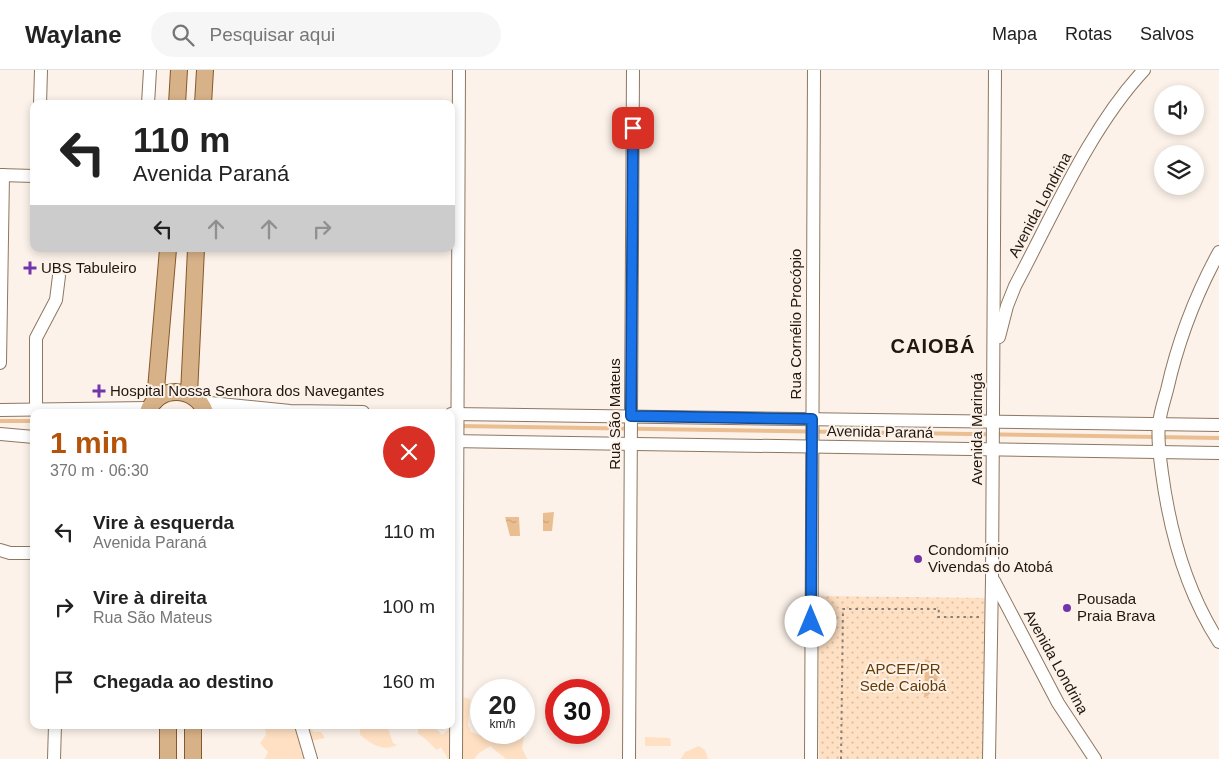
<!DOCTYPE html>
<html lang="pt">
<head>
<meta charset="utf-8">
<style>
	:root { --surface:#fff; --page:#f6f6f6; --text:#222; --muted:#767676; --line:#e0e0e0; --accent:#b45309 }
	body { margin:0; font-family:Helvetica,sans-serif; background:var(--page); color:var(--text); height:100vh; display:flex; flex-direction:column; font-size:19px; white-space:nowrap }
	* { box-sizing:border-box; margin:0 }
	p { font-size:16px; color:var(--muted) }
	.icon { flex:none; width:28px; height:28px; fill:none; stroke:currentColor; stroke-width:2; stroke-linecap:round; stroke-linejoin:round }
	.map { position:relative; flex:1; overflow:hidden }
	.drawer { position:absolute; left:30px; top:339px; width:425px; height:320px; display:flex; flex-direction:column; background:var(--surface); border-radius:10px; box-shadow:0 2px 8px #0003 }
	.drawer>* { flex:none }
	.banner { position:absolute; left:30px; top:30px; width:425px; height:152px; border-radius:10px; box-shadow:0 2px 8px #0003; background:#fff; color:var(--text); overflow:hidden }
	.fabs { position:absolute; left:1154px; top:15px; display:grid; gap:10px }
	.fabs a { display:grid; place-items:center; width:50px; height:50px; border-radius:50%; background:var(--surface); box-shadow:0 2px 8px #0003; font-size:25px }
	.speed { position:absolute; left:470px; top:609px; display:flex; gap:10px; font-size:25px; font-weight:700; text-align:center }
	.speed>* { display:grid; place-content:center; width:65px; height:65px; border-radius:50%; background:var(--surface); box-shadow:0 2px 8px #0003; line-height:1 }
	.speed small { font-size:12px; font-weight:400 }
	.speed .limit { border:8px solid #d22; background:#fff; color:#111 }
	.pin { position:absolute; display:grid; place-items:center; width:42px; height:42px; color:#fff; margin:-21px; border-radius:10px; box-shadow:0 2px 8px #0006 }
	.me { position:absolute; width:55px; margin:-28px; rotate:0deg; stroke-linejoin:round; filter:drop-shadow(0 0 4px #0008) }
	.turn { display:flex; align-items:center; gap:18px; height:105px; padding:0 20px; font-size:22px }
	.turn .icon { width:65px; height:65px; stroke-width:2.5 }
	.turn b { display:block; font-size:35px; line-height:42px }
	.lanes { display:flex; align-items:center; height:48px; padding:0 20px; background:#0003; justify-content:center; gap:25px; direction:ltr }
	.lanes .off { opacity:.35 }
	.round { display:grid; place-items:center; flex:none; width:52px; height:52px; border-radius:26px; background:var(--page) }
	.headline { display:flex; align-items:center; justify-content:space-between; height:85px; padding:0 20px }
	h1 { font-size:30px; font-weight:600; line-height:38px; color:var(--accent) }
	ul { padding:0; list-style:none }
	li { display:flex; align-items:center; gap:15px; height:75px; padding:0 20px }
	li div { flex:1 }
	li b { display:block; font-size:19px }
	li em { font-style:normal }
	header { display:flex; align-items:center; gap:30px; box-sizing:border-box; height:70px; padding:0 25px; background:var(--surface); border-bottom:1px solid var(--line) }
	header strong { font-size:24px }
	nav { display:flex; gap:28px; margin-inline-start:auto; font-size:18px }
	.search { width:350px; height:45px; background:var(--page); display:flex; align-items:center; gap:12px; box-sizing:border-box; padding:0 18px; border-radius:28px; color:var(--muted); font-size:19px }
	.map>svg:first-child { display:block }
</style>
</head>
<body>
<header>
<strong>Waylane</strong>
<div class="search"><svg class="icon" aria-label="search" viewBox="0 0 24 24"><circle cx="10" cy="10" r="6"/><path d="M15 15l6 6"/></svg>Pesquisar aqui</div>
<nav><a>Mapa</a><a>Rotas</a><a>Salvos</a></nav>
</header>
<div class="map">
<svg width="1219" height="689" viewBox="0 0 1219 689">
	<defs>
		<pattern id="park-dots" width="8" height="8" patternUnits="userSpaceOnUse" patternTransform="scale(1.25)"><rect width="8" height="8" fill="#ffe0c2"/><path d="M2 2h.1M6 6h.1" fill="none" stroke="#dabfa6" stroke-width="1.8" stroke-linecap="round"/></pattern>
		<pattern id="water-ripples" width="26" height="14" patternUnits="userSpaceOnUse" patternTransform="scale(1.25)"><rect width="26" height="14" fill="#ebbe92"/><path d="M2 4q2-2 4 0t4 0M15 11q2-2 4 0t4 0" fill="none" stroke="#c9a37d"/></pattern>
	</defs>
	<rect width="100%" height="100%" fill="#fcf2e9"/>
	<g fill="#ffe0c2">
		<path d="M460,626L470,629L468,655L471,662L483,666V663H522L524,667L522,678L527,689H506L490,676L479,683L474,689H448L441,677L437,680C431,675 425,667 418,664V656L433,655L442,665L449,659Z"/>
		<path d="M265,655H307L314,662H321L325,668C315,670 305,671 300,680L305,689H265L268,682L260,673L266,665Z"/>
		<path d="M360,655H387L393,673L397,675C382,682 372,674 360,665Z"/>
		<path d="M645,667L670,668L671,676H645Z"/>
		<path d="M699,676L705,680L708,689H681L685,682Z"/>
	</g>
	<path fill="url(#park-dots)" d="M819,526L986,528V689H819Z"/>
	<g fill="url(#water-ripples)">
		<path d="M554,442L552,461H543V443Z"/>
		<path d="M505,447H519L520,466H510Z"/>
		<path d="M925,589C944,594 939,621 924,628Z"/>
	</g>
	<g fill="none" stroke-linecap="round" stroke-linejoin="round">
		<g stroke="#ebbe92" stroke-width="4">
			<path d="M0,351H34"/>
			<path d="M458,356L1219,368"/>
		</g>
		<defs>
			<g id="minor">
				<path d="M40,34L41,0"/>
				<path d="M148,34L150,0"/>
				<path d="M0,105L34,106"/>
				<path d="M1219,182C1195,226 1178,271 1167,320C1164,331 1160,343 1159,354C1157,370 1160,387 1162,403C1170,463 1186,521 1219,572"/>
				<path d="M999,267L1007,236L1015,216C1053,145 1089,59 1144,0"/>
				<path d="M0,293L3,105"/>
				<path d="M200,332L290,341L363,342"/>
				<path d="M36,339V268L56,230L59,206"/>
				<path d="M0,340L149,338"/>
				<path d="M451,344L1219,355"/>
				<path d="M0,364L34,367"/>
				<path d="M451,371L1219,383"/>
				<path d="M0,480L10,483H34"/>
				<path d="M994,511L1058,633L1095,689"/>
				<path d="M301,655L311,689"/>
				<path d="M54,689L55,655"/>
				<path d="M456,689L459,0"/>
				<path d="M629,689L633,0"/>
				<path d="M811,689L814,0"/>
				<path d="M989,689L992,509L995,0"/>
			</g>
			<g id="major">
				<path d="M177,34L179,0"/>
				<path d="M203,34L205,0"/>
				<path d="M189,324L196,179"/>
				<path d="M155,331L168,179"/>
				<path d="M148,342C157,315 196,316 205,342"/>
				<path d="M168,655V689"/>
				<path d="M193,655V689"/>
			</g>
		</defs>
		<use href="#minor" stroke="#8d7761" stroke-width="14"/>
		<use href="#major" stroke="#85592a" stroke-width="18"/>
		<path stroke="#887f76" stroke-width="2" stroke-dasharray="2.5 4" stroke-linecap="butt" d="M841,689L843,539H939L938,547H979"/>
		<use href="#minor" stroke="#fff" stroke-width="12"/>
		<use href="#major" stroke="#d7b188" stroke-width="16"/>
	</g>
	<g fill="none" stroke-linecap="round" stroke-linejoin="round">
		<defs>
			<path id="route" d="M633,58L631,346L812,349L811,552"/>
		</defs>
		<use href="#route" stroke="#114b97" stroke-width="12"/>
		<use href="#route" stroke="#1a73e8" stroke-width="9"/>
	</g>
	<g fill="#7234aa" stroke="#fcf2e9" stroke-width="2">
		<path d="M27.5 190.5h5v5h5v5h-5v5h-5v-5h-5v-5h5z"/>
		<path d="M96.5 313.5h5v5h5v5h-5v5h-5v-5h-5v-5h5z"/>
		<circle cx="918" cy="489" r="5"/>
		<circle cx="1067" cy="538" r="5"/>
	</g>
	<g text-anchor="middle" stroke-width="4" stroke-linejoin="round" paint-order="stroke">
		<g font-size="15" fill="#20170f" stroke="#fcf2e9">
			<text transform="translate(1040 135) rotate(-62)" y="5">Avenida Londrina</text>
			<text transform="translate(796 254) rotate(-90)" y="5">Rua Cornélio Procópio</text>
			<text transform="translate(615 344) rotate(-90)" y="5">Rua São Mateus</text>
			<text transform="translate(977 359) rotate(-90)" y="5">Avenida Maringá</text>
			<text transform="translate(880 362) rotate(1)" y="5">Avenida Paraná</text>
			<text transform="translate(1056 592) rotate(61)" y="5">Avenida Londrina</text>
		</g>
		<g font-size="15" fill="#20170f" stroke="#fcf2e9" text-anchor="start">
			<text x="41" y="203">UBS Tabuleiro</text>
			<text x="110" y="326">Hospital Nossa Senhora dos Navegantes</text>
			<text x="928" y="485">Condomínio<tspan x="928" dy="17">Vivendas do Atobá</tspan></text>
			<text x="1077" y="534">Pousada<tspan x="1077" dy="17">Praia Brava</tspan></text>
		</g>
		<g font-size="15" fill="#663c04" stroke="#fcf2e9">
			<text x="903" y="604">APCEF/PR<tspan x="903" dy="17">Sede Caiobá</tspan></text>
		</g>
		<g font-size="20" font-weight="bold" letter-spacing="1" fill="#20170f" stroke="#fcf2e9">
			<text x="933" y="283">CAIOBÁ</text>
		</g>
	</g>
</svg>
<div class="fabs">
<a><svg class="icon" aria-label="sound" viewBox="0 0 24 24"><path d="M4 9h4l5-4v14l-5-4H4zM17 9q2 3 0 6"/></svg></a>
<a><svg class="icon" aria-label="layers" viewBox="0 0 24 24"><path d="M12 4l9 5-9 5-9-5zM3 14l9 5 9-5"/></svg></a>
</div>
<div class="speed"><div>20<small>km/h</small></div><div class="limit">30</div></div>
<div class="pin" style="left:633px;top:58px;background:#d93025"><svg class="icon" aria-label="arrive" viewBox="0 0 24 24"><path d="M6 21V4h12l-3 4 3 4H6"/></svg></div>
<svg class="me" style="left:811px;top:552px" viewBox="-20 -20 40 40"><circle r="19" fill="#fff"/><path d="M0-13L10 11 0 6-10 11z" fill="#1a73e8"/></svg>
<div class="banner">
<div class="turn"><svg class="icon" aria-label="left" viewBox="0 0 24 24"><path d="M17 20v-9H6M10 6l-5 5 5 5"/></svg><div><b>110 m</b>Avenida Paraná</div></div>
<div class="lanes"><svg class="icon" aria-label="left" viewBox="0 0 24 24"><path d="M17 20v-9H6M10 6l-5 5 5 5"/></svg><svg class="icon off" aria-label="ahead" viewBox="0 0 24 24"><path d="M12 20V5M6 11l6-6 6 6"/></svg><svg class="icon off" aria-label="ahead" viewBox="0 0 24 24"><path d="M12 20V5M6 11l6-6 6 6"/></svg><svg class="icon off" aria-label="right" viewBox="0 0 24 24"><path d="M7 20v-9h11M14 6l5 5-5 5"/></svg></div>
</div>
<section class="drawer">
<div class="headline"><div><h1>1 min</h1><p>370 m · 06:30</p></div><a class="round" style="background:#d93025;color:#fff"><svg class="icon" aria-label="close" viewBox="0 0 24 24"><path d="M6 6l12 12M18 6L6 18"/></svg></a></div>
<ul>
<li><svg class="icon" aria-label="left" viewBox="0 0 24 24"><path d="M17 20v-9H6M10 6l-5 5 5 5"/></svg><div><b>Vire à esquerda</b><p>Avenida Paraná</p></div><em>110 m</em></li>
<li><svg class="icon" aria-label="right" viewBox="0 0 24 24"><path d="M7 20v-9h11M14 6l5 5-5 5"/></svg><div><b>Vire à direita</b><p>Rua São Mateus</p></div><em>100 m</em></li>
<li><svg class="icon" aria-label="arrive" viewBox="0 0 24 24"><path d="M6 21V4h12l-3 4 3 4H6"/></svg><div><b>Chegada ao destino</b></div><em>160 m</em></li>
</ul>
</section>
</div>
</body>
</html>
